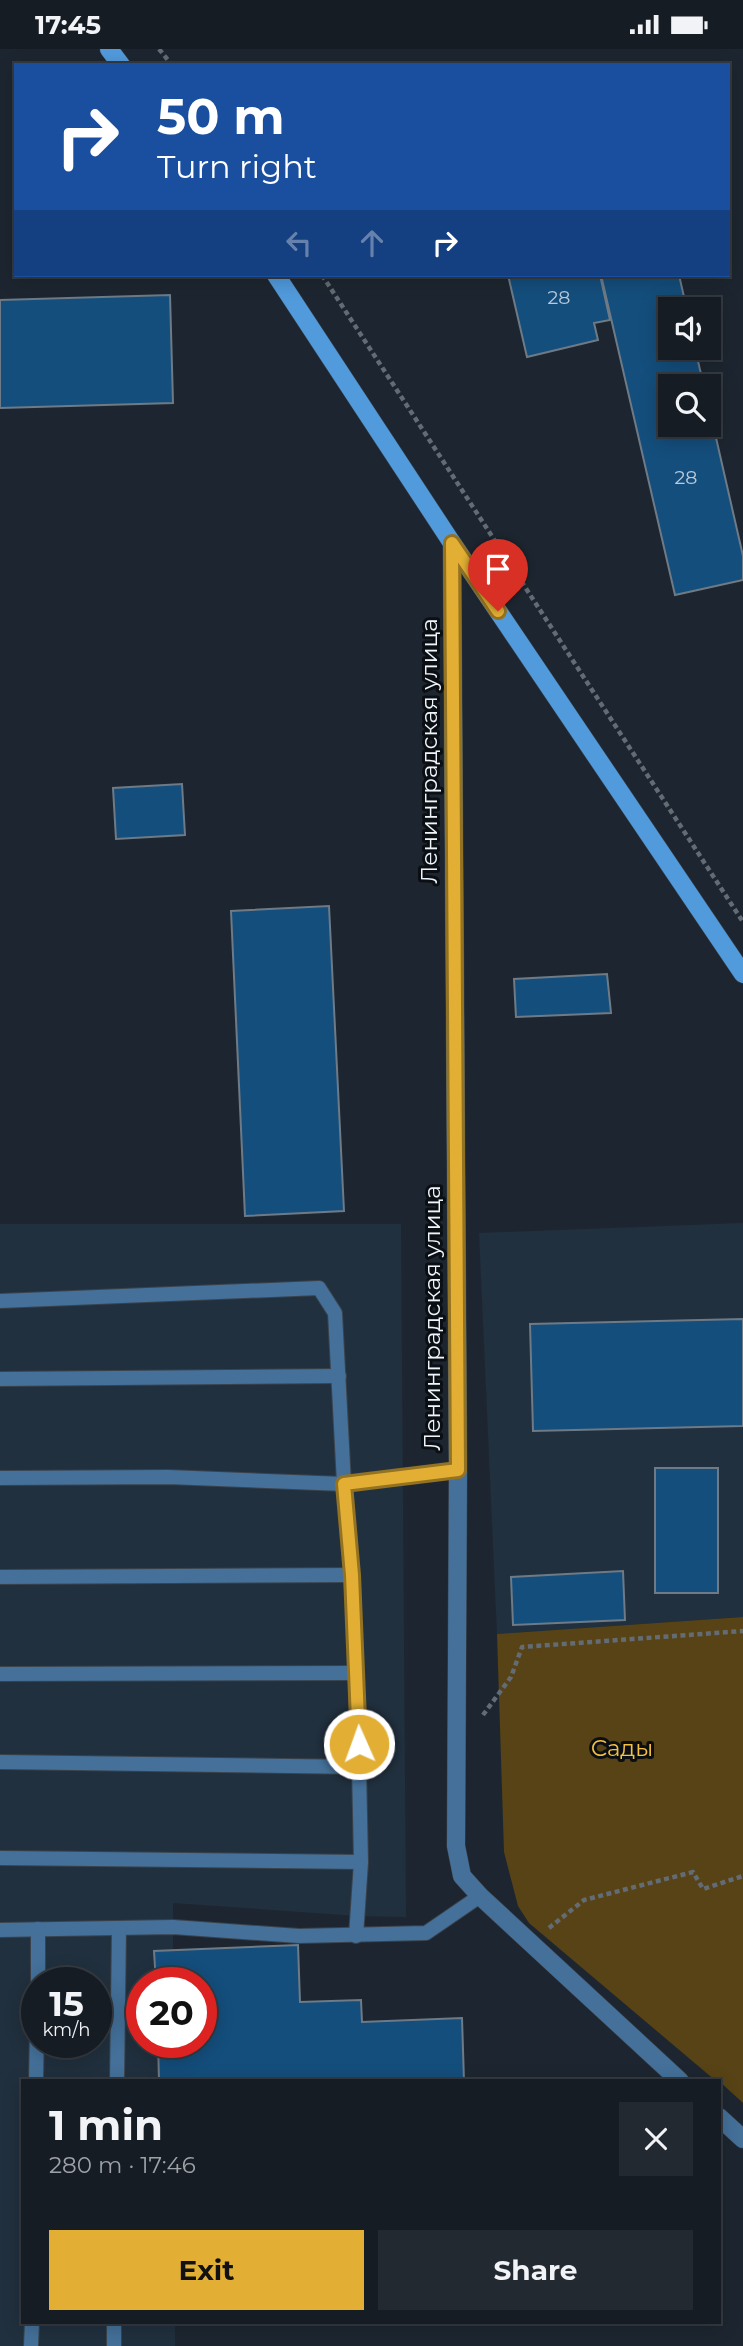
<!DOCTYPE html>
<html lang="en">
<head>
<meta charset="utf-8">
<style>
	:root { --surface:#161c24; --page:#232931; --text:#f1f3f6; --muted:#9ea1a6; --line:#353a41; --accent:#e2af34 }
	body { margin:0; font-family:Montserrat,sans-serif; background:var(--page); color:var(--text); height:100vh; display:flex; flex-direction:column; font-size:26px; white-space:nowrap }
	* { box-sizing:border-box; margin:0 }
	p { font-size:23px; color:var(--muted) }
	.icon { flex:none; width:38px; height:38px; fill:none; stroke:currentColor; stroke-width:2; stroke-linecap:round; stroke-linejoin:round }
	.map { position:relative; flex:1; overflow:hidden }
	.panel { position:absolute; left:21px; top:2030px; width:700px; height:245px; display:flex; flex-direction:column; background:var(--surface); border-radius:0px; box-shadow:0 4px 18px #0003,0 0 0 2px var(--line) }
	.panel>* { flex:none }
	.guide { position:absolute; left:14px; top:14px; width:716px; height:214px; border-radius:0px; box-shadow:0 4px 18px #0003,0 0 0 2px var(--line); background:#1a4fa0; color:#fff; overflow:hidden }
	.fabs { position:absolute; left:658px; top:248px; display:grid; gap:14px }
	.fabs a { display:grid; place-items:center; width:63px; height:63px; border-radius:0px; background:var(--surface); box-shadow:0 4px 18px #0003,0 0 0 2px var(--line); font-size:35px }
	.speed { position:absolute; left:21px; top:1918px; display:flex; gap:14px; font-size:35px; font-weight:700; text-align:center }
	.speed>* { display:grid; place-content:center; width:91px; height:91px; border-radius:50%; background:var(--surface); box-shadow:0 4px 18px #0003,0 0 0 2px var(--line); line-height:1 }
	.speed small { font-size:18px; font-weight:400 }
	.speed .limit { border:10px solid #d22; background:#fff; color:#111 }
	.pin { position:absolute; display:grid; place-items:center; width:60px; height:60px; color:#fff; margin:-72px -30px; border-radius:50% 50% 50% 0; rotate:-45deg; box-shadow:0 0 7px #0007 }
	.pin .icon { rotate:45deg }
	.me { position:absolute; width:77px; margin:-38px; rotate:358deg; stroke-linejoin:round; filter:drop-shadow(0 0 5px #0008) }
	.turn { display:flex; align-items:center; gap:24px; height:147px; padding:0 28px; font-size:32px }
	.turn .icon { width:91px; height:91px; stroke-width:2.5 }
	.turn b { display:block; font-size:49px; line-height:60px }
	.lanes { display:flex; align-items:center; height:66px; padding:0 28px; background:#0003; justify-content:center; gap:35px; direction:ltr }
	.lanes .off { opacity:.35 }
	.round { display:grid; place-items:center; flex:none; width:74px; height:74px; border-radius:0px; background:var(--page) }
	.overview { display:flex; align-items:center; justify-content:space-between; height:119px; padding:0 28px }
	h1 { font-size:42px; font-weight:700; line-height:52px }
	.cta { display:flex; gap:14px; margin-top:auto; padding:14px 28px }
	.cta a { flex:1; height:80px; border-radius:0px; background:var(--accent); color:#111; font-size:28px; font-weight:700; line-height:80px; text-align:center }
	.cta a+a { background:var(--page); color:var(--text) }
	.status { display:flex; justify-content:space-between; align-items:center; height:49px; padding:0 35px; background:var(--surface); direction:ltr }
	.status svg { height:19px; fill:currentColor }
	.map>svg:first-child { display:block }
</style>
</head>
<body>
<div class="status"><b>17:45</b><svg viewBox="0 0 49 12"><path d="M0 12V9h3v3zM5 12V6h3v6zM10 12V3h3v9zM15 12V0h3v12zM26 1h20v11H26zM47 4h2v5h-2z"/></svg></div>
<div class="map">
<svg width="743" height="2297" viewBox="0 0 743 2297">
	<rect width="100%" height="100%" fill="#1d2630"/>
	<g fill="#21303e" fill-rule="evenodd">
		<path d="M743,1174V1568L497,1585L479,1184Z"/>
		<path d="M0,1175H401L406,1868L357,1867L173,1854V1934H142V1993H173L174,2032H23V2273H175V2297H0ZM37,1934H96V1993H37Z"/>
	</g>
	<path fill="#574315" d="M743,1568V2054L719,2032H716L529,1874L518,1857L504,1803L497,1585Z"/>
	<g fill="#144e7c" stroke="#6e7a85" stroke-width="2">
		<path d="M508,226H600L610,271L594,274L598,291L527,308Z"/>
		<path d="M601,226H679L687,261H670V299H695L704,338H670V376H709V358L743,507V531L675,546Z"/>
		<path d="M170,246L173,354L0,359V251Z"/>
		<path d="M182,735L185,786L116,790L113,739Z"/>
		<path d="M329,857L344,1162L245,1167L231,862Z"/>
		<path d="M607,925L611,964L516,968L514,930Z"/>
		<path d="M743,1270V1377L533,1382L530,1275Z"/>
		<rect x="655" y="1419" width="63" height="125"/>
		<path d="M623,1522L625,1571L513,1576L511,1528Z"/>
		<path d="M298,1896L300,1953L361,1951L362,1973L462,1969L464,2032H159L158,1993H201V1934H156L154,1902Z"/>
	</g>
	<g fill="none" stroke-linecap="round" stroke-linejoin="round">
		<defs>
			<g id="lane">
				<path d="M0,1252L319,1239L335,1264L344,1435L168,1428L0,1429"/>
				<path d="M0,1330L339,1327"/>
				<path d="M0,1528L352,1526"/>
				<path d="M0,1625L356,1624"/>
				<path d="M0,1713L359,1718"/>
				<path d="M0,1809L361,1813"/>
				<path d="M0,1881L173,1878L299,1887L426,1884L480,1847"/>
				<path d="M356,1887L361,1813L359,1718L352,1526L344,1435L458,1421"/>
				<path d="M38,1934V1880"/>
				<path d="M36,2032L37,1979"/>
				<path d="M117,2032L119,1879"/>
				<path d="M31,2297L32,2273"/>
				<path d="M114,2297V2273"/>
			</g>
			<g id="street">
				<path d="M452,494L458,1421L456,1797L462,1827L480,1847L680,2032"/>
				<path d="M719,2068L743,2090"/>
			</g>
			<g id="secondary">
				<path d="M109,0L121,16"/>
				<path d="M276,226L452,494L743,925"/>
			</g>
		</defs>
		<use href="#lane" stroke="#3a434c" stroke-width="16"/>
		<use href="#street" stroke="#3a434c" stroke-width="19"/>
		<use href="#secondary" stroke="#3a434c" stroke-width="19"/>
		<g stroke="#636b74" stroke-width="4.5" stroke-dasharray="5 3.5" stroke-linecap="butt">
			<path d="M159,0L172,16"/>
			<path d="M322,226L743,873"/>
			<path d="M483,1666L511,1628L522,1598L743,1582"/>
			<path d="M549,1879L584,1851L693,1823L703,1840L743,1827"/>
		</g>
		<use href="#lane" stroke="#447099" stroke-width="14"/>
		<use href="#street" stroke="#447099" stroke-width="18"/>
		<use href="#secondary" stroke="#519adc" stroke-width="18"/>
	</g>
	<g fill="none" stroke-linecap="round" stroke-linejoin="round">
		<defs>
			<path id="route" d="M359,1695L352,1526L344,1435L458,1421L452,494L498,562"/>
		</defs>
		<use href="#route" stroke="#937222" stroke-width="18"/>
		<use href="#route" stroke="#e2af34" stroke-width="12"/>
	</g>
	<g text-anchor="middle" stroke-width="6" stroke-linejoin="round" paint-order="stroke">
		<g font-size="19" fill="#b8cadb">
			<text x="559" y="255">28</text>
			<text x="686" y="435">28</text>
		</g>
		<g font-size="23" fill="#eef4fb" stroke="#0b0f13">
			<text transform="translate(429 702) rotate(-90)" y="8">Ленинградская улица</text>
			<text transform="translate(432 1269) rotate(-90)" y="8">Ленинградская улица</text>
		</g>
		<g font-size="23" fill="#f6bf3f" stroke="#0b0f13">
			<text x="622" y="1707">Сады</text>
		</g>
	</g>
</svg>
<div class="fabs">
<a><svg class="icon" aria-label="sound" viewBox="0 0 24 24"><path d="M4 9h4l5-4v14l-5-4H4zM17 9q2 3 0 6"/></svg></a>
<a><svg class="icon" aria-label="search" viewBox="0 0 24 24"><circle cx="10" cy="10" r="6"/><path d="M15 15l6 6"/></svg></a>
</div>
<div class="speed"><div>15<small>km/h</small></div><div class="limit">20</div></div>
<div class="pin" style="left:498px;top:562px;background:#d93025"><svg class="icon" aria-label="arrive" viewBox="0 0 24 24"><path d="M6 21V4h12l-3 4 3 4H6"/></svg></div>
<svg class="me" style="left:359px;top:1695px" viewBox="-20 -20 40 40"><circle r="17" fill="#e2af34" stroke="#fff" stroke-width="3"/><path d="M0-11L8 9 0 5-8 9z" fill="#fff"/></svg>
<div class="guide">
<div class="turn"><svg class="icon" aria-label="right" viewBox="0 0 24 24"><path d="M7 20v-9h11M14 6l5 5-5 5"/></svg><div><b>50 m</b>Turn right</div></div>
<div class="lanes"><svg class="icon off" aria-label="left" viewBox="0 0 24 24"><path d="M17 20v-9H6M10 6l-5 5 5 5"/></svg><svg class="icon off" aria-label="ahead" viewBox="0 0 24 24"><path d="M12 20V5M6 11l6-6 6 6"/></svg><svg class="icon" aria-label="right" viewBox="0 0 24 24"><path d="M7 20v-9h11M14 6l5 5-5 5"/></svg></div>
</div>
<section class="panel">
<div class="overview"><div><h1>1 min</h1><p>280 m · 17:46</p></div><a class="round"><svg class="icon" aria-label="close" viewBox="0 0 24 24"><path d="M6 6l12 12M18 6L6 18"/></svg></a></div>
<div class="cta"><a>Exit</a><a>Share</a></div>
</section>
</div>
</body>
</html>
